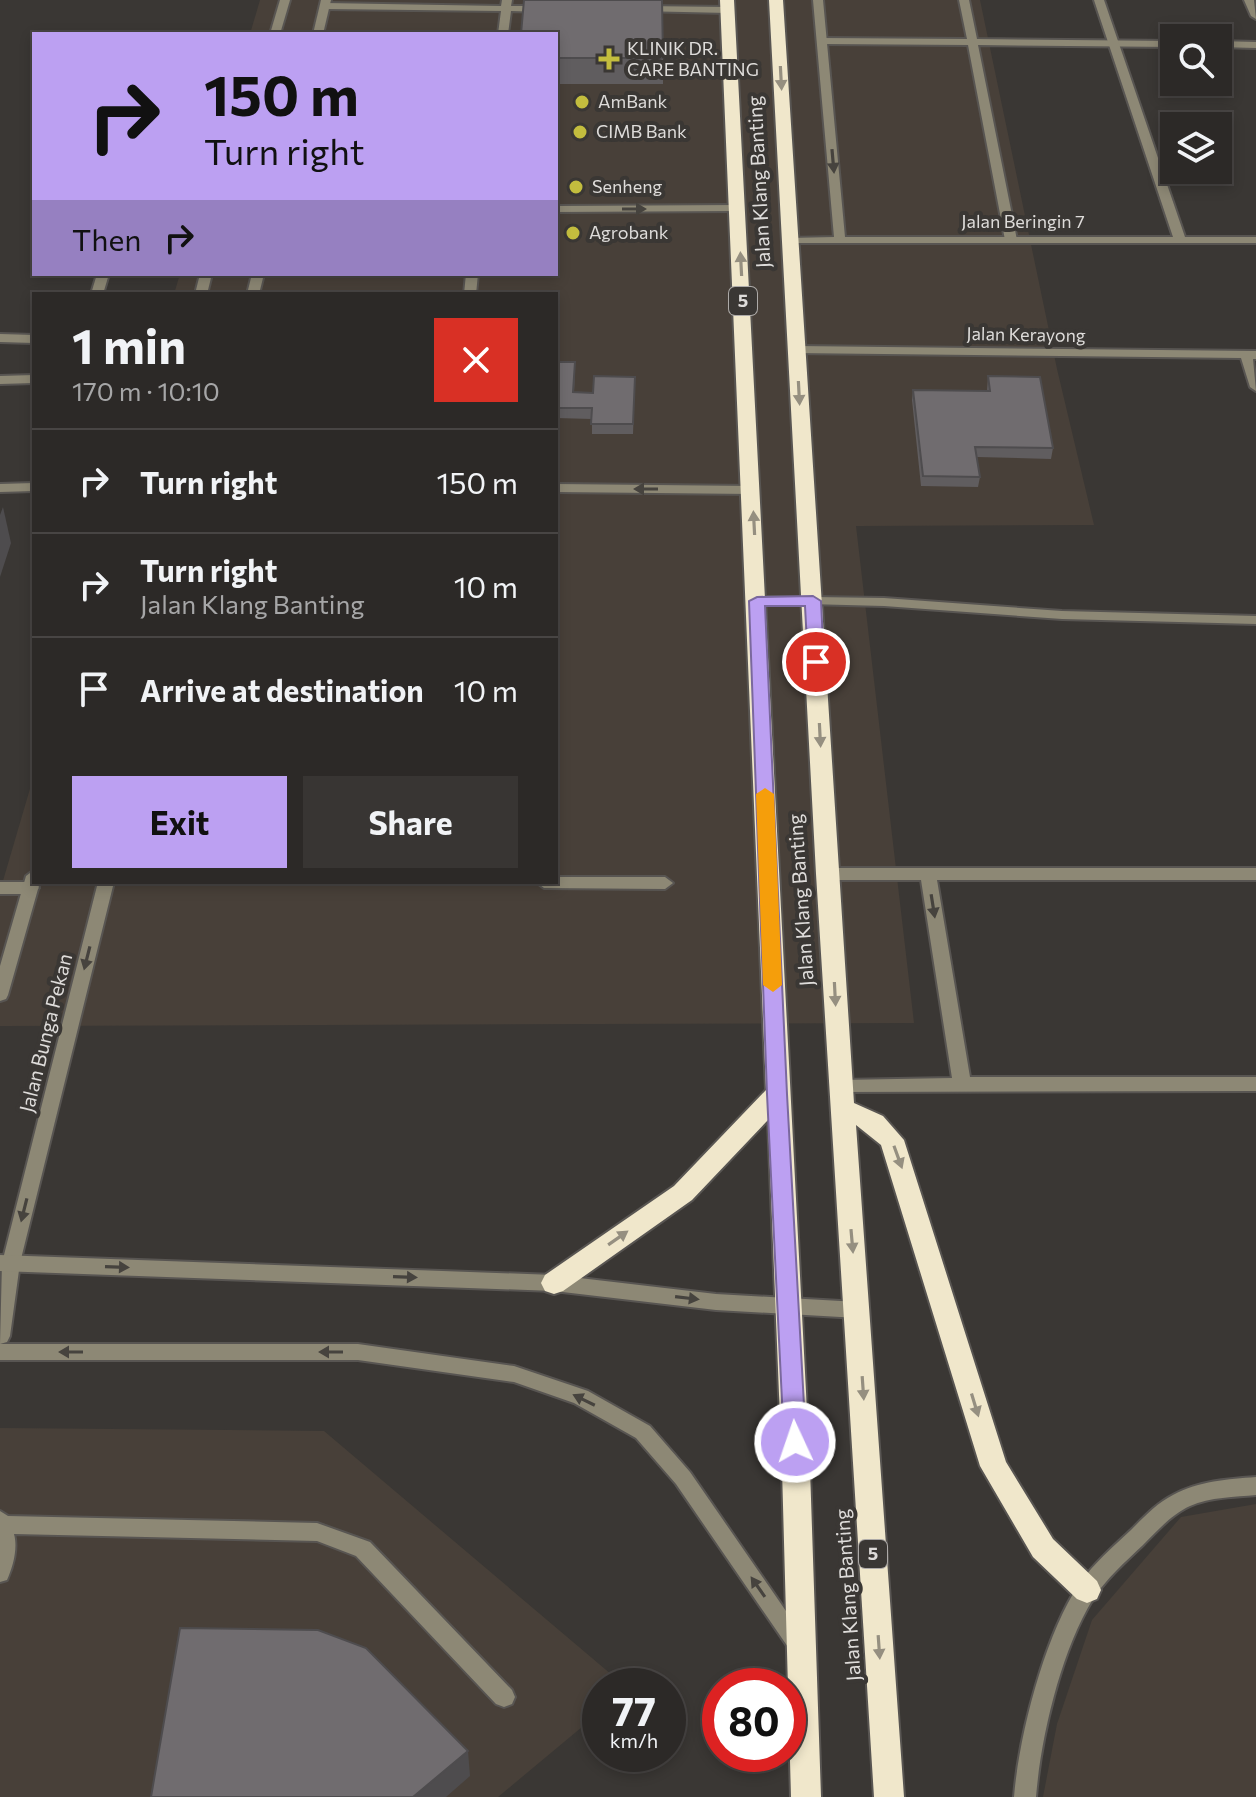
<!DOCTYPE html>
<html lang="en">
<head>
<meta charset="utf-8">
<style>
	:root { --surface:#2c2927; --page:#383533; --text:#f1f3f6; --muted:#a6a6a7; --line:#484544; --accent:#bca0f2 }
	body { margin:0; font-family:Commissioner,sans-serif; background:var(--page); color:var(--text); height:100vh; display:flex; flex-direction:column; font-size:30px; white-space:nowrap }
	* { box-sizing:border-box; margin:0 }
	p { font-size:26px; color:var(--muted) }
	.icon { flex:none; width:44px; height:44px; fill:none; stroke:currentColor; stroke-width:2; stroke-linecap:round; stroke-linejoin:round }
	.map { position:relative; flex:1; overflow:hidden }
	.drawer { position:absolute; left:32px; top:292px; width:526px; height:592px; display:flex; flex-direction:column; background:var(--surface); border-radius:0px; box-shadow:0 4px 12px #0003,0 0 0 2px var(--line) }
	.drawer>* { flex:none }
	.top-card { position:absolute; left:32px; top:32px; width:526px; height:244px; border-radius:0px; box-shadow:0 4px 12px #0003,0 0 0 2px var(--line); background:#bca0f2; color:#111; overflow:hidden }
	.fabs { position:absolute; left:1160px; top:24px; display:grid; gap:16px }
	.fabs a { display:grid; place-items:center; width:72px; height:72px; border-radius:0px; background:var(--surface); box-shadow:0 4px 12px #0003,0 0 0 2px var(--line); font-size:40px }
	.speed { position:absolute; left:582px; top:1668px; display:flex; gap:16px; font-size:40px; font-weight:700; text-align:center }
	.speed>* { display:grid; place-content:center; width:104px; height:104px; border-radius:50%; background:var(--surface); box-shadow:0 4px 12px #0003,0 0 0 2px var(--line); line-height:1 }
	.speed small { font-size:20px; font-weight:400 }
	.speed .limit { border:12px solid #d22; background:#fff; color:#111 }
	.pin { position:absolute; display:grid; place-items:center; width:68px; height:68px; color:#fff; margin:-34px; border:4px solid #fff; border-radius:50%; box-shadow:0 2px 8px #0007 }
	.me { position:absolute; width:88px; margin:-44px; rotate:357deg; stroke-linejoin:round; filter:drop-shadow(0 0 6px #0008) }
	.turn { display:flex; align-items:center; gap:28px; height:168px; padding:0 40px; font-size:36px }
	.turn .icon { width:104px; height:104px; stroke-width:2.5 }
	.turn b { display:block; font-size:56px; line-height:68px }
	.then { display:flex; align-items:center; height:76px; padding:0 40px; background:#0003; gap:16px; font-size:30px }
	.round { display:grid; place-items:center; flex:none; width:84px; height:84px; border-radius:0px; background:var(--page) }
	.overview { display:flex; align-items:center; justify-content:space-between; height:136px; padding:0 40px }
	h1 { font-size:48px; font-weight:700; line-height:60px }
	.button { display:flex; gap:16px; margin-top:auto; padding:16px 40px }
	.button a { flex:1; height:92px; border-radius:0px; background:var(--accent); color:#111; font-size:32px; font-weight:700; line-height:92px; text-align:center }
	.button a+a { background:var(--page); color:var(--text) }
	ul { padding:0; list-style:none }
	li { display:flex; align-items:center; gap:24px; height:104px; padding:0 40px; border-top:2px solid var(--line) }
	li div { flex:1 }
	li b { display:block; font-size:30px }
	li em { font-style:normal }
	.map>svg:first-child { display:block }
</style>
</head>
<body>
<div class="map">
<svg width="1256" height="1797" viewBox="0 0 1256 1797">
	<rect width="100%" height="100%" fill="#3a3734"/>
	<g fill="#484039">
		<path d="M260,0H980L1057,369L1094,525L856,526L914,1023L0,1026V891L34,775V882H556V294H174L180,274H556V34H250Z"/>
		<path d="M0,1428L324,1431L625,1686H600V1712L498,1797H0Z"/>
		<path d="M1256,1504V1797H1043L1057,1724L1092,1620L1181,1517Z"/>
	</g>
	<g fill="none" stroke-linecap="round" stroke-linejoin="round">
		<defs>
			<g id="service">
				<path d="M502,0H512L511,6H542L547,9L542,12L511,11L508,34H498L501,11L325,9L320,6L325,3L501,6Z"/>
				<path d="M959,0H969L977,39L1174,41V47L978,45L1017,240L1011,243L1005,240L968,45L822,44L817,41L822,38L967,39Z"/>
				<path d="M1244,0H1254L1256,19L1251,16Z"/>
				<path d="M641,6L728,7L733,10L728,13L638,11V7Z"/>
				<path d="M1218,41L1256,42V48L1218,47Z"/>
				<path d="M556,206L738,205L744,208L738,211L556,212Z"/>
				<path d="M97,274H109L103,294H91Z"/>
				<path d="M466,274H478L476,294H464Z"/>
				<path d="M0,334L34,335V343L0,342Z"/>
				<path d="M34,375V383L0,384V376Z"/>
				<path d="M34,483V491L0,492V484Z"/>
				<path d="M556,484L752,486L759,490L752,494L556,492Z"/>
				<path d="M813,597L884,598L1062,611L1256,616V624L1062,619L884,606L808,604L806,601Z"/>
				<path d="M827,868H1256V880H937L970,1077H1256V1091L835,1092L832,1087L835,1082L841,1080L952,1078L921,880H827L819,874Z"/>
				<path d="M556,877H665L673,883L665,889L544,888L536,882H556Z"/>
				<path d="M0,882H31L39,888L31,894H0Z"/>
				<path d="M1256,1477V1495C1235,1497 1210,1497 1190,1506C1172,1514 1157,1531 1143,1545C1126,1561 1106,1579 1093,1599C1061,1651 1041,1736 1036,1797H1014C1019,1735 1045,1634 1080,1583C1094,1563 1114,1546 1131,1530C1144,1517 1157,1503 1173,1495C1199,1481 1228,1479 1256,1477Z"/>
			</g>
			<g id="minor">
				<path d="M280,0H290L280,34H270Z"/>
				<path d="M321,0H331L323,34H313Z"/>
				<path d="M813,0H823L845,237H1173L1094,0H1104L1185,237H1256V243H786L784,241L790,238L834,237Z"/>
				<path d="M200,274H212L207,294H195Z"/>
				<path d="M252,274H264L259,294H247Z"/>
				<path d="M797,346L1256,351V359H1253L1256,391L1250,387L1241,358L793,353L791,350Z"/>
				<path d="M757,597H813L820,601L813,605L752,604L750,601Z"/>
				<path d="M34,870V882H40L8,995L6,999L0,1001V966L26,876Z"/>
				<path d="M98,882H114L20,1263L10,1336L7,1342L0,1344L2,1263Z"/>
				<path d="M0,1511L8,1516L317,1523L370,1542L512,1690L515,1697L512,1704L504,1707L496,1704L356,1556L317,1541L14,1534C18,1548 13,1567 7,1580L0,1582Z"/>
			</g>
			<g id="tertiary">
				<path d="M0,1255L554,1275L716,1294L858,1302L865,1304L867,1310L865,1316L858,1318L716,1310L554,1291L0,1271Z"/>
				<path d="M0,1344H358L514,1366L588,1391L650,1426L690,1472L808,1643L804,1650L797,1653L790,1650L676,1484L636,1438L574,1403L514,1382L358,1360H0Z"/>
			</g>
			<g id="trunk">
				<path d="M720,0H734L810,1469L821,1797H791L782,1469L768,1120L692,1200L563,1291L554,1294L545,1291L541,1283L545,1275L674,1186L766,1090Z"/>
				<path d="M769,0H783L854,1103L883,1116L904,1140L1006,1462L1053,1539L1097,1581L1101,1590L1097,1599L1087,1603L1077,1599L1033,1557L980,1466L881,1145L856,1125L904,1797H874L816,874Z"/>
			</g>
		</defs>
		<use href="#service" stroke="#585552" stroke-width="4"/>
		<use href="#minor" stroke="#585552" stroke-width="4"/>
		<use href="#tertiary" stroke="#585552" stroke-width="4"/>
		<use href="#trunk" stroke="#585552" stroke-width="4"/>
		<use href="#service" fill="#8d8875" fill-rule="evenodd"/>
		<use href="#minor" fill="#8d8875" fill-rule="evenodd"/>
		<use href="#tertiary" fill="#8d8875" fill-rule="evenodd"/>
		<use href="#trunk" fill="#f0e7cb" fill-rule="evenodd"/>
	</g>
	<g fill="#605d5f">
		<path d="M556,34L663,58V84H556Z"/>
		<path d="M556,362L575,372L574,392L593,393L635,377L633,434H592V419L556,418Z"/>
		<path d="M988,376L1053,448L1051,459L977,457L980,477L978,487L921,486L912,400L913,390L987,391Z"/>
	</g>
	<g fill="#4e4c4e">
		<path d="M3,507L11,543L0,577V515Z"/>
		<path d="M468,1751L470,1776L446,1797H413Z"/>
	</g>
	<g fill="#706c6f" stroke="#4e4c4e" stroke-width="2">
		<path d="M524,0H662L663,58H556V34H521Z"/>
		<path d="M556,362H575L573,392L593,393L594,376L635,377L633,424H591L592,408H556Z"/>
		<path d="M988,376L1040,377L1053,448L975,447L980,477L923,476L913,390L990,391Z"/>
		<path d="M180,1628L318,1630L366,1648L468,1751L413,1797H151Z"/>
	</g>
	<defs><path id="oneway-solid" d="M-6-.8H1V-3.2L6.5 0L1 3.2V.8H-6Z" transform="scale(2)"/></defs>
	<g fill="#958f80">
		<use href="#oneway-solid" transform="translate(781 78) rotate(87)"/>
		<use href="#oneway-solid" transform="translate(741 264) rotate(-93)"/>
		<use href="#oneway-solid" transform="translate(799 393) rotate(87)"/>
		<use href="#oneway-solid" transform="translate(754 523) rotate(-93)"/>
		<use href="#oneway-solid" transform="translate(820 735) rotate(87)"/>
		<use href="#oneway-solid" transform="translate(835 994) rotate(87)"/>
		<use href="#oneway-solid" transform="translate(898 1157) rotate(70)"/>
		<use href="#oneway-solid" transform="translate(618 1238) rotate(-35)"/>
		<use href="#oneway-solid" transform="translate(852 1241) rotate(85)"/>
		<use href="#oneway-solid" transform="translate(863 1388) rotate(86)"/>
		<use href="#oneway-solid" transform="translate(975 1405) rotate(73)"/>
		<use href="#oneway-solid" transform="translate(879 1647) rotate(86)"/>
	</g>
	<g fill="#46433e">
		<use href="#oneway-solid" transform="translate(833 161) rotate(85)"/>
		<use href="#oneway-solid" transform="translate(634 209)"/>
		<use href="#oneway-solid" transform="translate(646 489) rotate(-180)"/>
		<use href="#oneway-solid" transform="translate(933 906) rotate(81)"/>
		<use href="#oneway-solid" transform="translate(87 958) rotate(104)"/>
		<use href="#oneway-solid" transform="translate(24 1210) rotate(104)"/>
		<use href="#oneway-solid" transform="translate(117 1267) rotate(2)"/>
		<use href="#oneway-solid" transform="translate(405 1277) rotate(2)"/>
		<use href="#oneway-solid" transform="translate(687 1298) rotate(7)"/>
		<use href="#oneway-solid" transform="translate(71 1352) rotate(180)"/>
		<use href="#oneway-solid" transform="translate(331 1352) rotate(180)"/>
		<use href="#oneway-solid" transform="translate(584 1400) rotate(-154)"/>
		<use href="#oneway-solid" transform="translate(758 1587) rotate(-125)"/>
	</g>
	<path fill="#bca0f2" stroke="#7a689d" stroke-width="2" d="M813,596L821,601L824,662L816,667L808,662L805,606H765L787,1094L806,1442L803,1449L795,1452L787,1449L784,1442L767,1094L749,601L757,597Z"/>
	<path fill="#f59e0b" d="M765,788L774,794L782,985L773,992L763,985L756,794Z"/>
	<g fill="#c3bd3e" stroke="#3a3734" stroke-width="3">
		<path d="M605 47h8v8h8v8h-8v8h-8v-8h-8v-8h8z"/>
		<circle cx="582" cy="102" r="8"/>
		<circle cx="580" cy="132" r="8"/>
		<circle cx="576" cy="187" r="8"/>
		<circle cx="573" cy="233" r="8"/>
	</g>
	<g text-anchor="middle" stroke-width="8" stroke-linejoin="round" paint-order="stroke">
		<g font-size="18" fill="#dedcda" stroke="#3a3734" text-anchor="start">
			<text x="627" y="55">KLINIK DR.<tspan x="627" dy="21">CARE BANTING</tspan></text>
			<text x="598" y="108">AmBank</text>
			<text x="596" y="138">CIMB Bank</text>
			<text x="592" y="193">Senheng</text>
			<text x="589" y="239">Agrobank</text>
		</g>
		<g font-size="18" fill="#dedcda" stroke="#3a3734">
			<text x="1023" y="228">Jalan Beringin 7</text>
			<text transform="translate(1026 335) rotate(1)" y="6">Jalan Kerayong</text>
		</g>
		<g fill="#3a3734" stroke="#adaaa8" stroke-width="2">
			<rect x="729" y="287" width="28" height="28" rx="6"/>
			<rect x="859" y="1540" width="28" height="28" rx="6"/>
		</g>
		<g font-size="18" font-weight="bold" fill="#dedcda">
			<text x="743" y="307">5</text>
			<text x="873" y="1560">5</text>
		</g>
		<g font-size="20" fill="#dedcda" stroke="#3a3734">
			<text transform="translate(759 182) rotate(-93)" y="7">Jalan Klang Banting</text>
			<text transform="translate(801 900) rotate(-94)" y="7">Jalan Klang Banting</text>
			<text transform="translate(46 1033) rotate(-76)" y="7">Jalan Bunga Pekan</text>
			<text transform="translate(848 1595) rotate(-94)" y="7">Jalan Klang Banting</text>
		</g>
	</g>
</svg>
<div class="fabs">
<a><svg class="icon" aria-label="search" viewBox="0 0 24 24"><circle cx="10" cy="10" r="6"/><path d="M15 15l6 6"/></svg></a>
<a><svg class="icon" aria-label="layers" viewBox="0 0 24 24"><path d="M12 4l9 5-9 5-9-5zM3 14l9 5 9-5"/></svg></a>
</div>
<div class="speed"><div>77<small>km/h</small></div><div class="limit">80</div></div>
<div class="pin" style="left:816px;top:662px;background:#d93025"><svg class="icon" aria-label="arrive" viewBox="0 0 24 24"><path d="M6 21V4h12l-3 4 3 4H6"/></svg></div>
<svg class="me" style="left:795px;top:1442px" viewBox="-20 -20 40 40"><circle r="17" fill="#bca0f2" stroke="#fff" stroke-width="3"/><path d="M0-11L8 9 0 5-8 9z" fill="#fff"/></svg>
<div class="top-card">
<div class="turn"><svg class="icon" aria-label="right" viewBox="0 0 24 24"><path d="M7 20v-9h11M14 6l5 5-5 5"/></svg><div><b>150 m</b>Turn right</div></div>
<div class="then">Then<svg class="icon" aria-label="right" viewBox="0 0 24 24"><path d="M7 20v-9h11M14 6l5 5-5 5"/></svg></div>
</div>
<section class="drawer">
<div class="overview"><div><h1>1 min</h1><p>170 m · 10:10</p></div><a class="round" style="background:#d93025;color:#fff"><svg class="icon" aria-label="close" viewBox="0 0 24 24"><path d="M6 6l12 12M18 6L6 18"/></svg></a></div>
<ul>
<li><svg class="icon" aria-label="right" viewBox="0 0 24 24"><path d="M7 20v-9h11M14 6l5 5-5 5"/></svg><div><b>Turn right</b></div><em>150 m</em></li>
<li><svg class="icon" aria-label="right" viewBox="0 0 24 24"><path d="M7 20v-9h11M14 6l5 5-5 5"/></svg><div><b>Turn right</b><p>Jalan Klang Banting</p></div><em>10 m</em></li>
<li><svg class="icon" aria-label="arrive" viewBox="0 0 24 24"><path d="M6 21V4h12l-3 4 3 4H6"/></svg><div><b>Arrive at destination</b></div><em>10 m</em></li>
</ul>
<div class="button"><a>Exit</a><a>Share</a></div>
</section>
</div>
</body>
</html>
